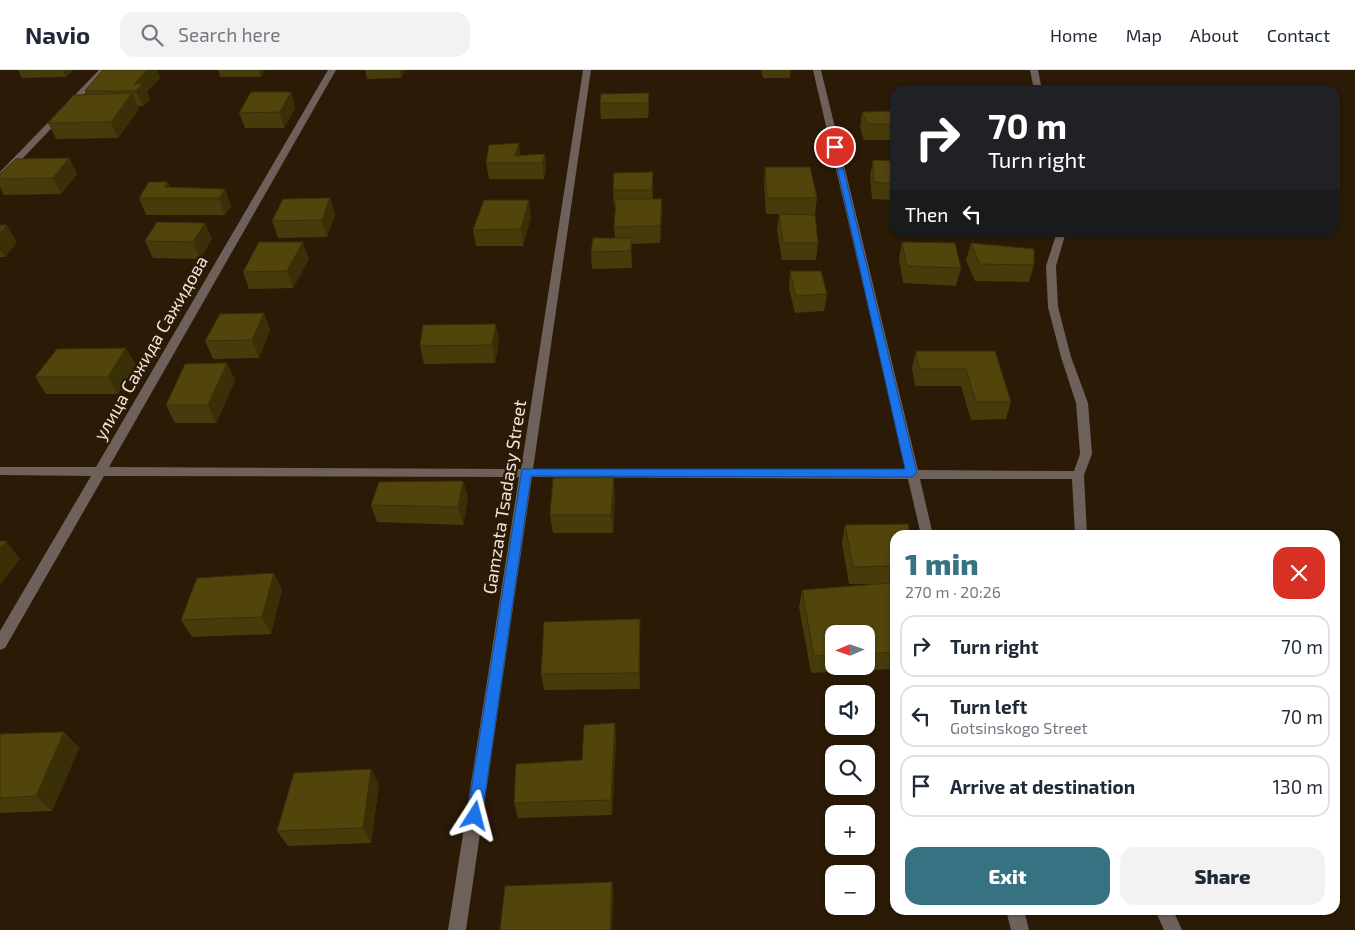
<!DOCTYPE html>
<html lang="en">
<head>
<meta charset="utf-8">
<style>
	:root { --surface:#fff; --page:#f2f2f3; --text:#1f2937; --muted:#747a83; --line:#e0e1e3; --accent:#367281 }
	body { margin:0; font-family:"Exo 2",sans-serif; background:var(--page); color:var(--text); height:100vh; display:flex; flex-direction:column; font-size:19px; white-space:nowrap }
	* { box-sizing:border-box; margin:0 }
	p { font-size:16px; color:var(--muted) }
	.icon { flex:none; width:28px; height:28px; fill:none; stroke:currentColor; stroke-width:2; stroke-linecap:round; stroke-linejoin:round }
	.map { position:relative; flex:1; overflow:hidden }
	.details { position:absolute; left:890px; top:460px; width:450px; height:385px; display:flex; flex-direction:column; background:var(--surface); border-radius:15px; box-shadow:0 1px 4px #0004 }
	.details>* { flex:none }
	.hud { position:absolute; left:890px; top:15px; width:450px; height:152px; border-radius:15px; box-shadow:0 1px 4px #0004; background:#202124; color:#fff; overflow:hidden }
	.needle { width:32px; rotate:268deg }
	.tools { position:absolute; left:825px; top:555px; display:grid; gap:10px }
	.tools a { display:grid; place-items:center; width:50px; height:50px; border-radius:10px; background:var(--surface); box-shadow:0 1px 4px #0004; font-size:25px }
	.pin { position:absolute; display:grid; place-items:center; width:42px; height:42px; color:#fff; margin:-21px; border:2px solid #fff; border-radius:50%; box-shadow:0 1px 5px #0007 }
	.me { position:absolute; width:55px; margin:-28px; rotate:9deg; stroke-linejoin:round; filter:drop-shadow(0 0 4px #0008) }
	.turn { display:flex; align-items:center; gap:18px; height:105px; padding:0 15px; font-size:22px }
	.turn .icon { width:65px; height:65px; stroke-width:2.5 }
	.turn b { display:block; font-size:35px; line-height:42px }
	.then { display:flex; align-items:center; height:48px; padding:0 15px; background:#0003; gap:10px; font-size:19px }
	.round { display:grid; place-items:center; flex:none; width:52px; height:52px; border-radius:15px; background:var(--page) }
	.overview { display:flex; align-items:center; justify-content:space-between; height:85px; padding:0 15px }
	h1 { font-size:30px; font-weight:800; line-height:38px; color:var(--accent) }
	.action { display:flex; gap:10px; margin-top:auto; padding:10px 15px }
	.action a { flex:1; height:58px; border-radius:15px; background:var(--accent); color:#fff; font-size:20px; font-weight:800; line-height:58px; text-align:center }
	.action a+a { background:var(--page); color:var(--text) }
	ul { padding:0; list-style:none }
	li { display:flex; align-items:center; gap:15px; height:62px; margin:0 10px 8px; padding:0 5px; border:2px solid var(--line); border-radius:15px }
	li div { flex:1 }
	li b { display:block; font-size:19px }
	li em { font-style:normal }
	header { display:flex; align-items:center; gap:30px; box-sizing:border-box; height:70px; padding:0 25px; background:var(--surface); border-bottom:1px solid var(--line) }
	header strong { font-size:24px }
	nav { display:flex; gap:28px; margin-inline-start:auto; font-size:18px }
	.search { width:350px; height:45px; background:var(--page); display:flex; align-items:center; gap:12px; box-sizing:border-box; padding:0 18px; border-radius:15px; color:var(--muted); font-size:19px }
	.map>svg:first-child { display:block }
</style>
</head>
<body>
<header>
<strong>Navio</strong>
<div class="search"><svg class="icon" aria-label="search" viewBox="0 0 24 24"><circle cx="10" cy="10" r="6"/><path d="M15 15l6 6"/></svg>Search here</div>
<nav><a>Home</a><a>Map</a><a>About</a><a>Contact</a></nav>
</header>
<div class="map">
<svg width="1355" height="860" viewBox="0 0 1355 860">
	<rect width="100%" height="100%" fill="#2a1a06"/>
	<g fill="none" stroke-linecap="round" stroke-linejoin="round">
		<g fill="#6e615c" fill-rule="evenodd">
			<path d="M99,0H107L3,109L0,110V102Z"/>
			<path d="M328,0H336L109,397L521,399L583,0H591L533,399L906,400L813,0H821L918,400L1074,401L1080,384L1076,333L1061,287L1048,237L1046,196L1057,162H1066L1056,196L1058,237L1071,287L1088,333L1092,384L1084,405L1087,465H1075L1072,409H920L933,465H921L908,409L532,407L466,860H448L519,407L104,406L5,578L0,580V561L91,406L0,405V397H96Z"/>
			<path d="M1030,0H1038L1042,20H1034Z"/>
			<path d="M1006,840H1024L1029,860H1011Z"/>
			<path d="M1155,840H1173L1182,860H1164Z"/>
		</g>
	</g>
	<g fill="#463b0a" fill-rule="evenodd">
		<path d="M18,0H73L66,7L22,8Z"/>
		<path d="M103,0H157L160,8L147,22L150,29L143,36H138L139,39L118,68L56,69L48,53L86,24L85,21Z"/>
		<path d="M218,0H265L261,7H220Z"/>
		<path d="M365,0H405L401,8L367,9Z"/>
		<path d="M761,0H791L790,8H763Z"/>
		<path d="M291,22L295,38L284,58H245L239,43Z"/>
		<path d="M649,23V39L648,48L601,49L600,33Z"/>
		<path d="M895,41V70H864L860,57L862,42Z"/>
		<path d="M545,84L546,100L544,109H489L486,93L520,85Z"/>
		<path d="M69,88L77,104L61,124L4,125L0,117V104Z"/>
		<path d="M873,90L895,91V130L872,129L870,106Z"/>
		<path d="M765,97L817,128L815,145L818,173L816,190H782L777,161L779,144H766L764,114Z"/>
		<path d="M170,117L225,119L231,136L225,145H146L139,128Z"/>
		<path d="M653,118V129L662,145L660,173L631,174L632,198L592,199L591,182L615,168L614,157L616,137H614L613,120Z"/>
		<path d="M330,128L335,145L327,167L278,168L272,151Z"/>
		<path d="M531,147L523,176H476L473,160Z"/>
		<path d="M205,153L212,169L200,189L153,188L145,171Z"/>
		<path d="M0,155L17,172L5,187H0Z"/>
		<path d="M902,172L961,198L956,216L903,213L899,189Z"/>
		<path d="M971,173L1034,195L1029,212L975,211L966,190Z"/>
		<path d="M309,189L293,218L249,219L243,202Z"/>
		<path d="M790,201L827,224L824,241L795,243L789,218Z"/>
		<path d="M270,260L259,288L213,289L205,271Z"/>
		<path d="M499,271L495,293L424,294L420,276Z"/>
		<path d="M916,281H995L1011,332L1006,349L971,350L961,316H915L912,298Z"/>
		<path d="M227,293L235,311L216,353H175L166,335Z"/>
		<path d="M136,295L118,324H46L35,307Z"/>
		<path d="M463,411L468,428L463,455L377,452L371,435Z"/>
		<path d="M615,425L613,463H553L550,445Z"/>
		<path d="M845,455L895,465V514H891L895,530V599L811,603L799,537L802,520L879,514H849L842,473ZM834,564H866V596H834Z"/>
		<path d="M282,520L271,564L192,567L181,550Z"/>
		<path d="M640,566V619L544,620L541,604Z"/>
		<path d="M64,662L79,678L52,741L0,743V664Z"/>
		<path d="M616,669L612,745L518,748L514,733Z"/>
		<path d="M379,714L371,773L288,776L277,761Z"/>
	</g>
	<g fill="#393008">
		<path d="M63,0H73L66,7Z"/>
		<path d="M147,0H157L160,8L147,22L150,29L143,36L136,21L134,14Z"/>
		<path d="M259,0H265L261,7Z"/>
		<path d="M399,0H405L401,8Z"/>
		<path d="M291,22L295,38L284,58L280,42Z"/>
		<path d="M132,23L139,39L118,68L111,52Z"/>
		<path d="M649,23V39L648,48V33Z"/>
		<path d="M519,73L521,90L515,86Z"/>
		<path d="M545,84L546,100L544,109L542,93Z"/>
		<path d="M69,88L77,104L61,124L53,108Z"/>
		<path d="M653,102V137L652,120Z"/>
		<path d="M168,112L175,128L164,117Z"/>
		<path d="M225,119L231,136L225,145L219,128Z"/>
		<path d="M330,128L335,145L327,167L322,150Z"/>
		<path d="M662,129V145L660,173V156Z"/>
		<path d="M529,130L531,147L523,176L521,159Z"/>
		<path d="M205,153L212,169L200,189L193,172Z"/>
		<path d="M7,155L17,172L5,187L0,179V164Z"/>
		<path d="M303,172L309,189L293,218L287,201Z"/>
		<path d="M264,243L270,260L259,288L252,270Z"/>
		<path d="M496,254L499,271L495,293L492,275Z"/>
		<path d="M126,278L136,295L118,324L108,307Z"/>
		<path d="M227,293L235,311L216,353L208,335Z"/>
		<path d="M614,407L615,425L613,463L611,445Z"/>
		<path d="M463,411L468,428L463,455L458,437Z"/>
		<path d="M6,471L20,489L0,515V479Z"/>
		<path d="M274,503L282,520L271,564L262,547Z"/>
		<path d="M640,549V619L639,603Z"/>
		<path d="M615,653L616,669L612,745L611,730Z"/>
		<path d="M64,662L79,678L52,741L36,726Z"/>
		<path d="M371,699L379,714L371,773L363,758Z"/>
		<path d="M612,812L614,826L612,860H610Z"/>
	</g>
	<g fill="#51450c" stroke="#393008">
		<path d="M103,0H147L134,14L143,13L136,21H85Z"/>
		<path d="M251,22H291L280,42L239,43Z"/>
		<path d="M132,23L111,52L48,53L74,25Z"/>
		<path d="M649,23L648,33H600L601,24Z"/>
		<path d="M895,41V54H867L862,42Z"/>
		<path d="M519,73L515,86L545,84L542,93H486L489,75Z"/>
		<path d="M69,88L53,108L0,109V104L16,89Z"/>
		<path d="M873,90L895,91V114L874,112Z"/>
		<path d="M765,97H810L817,128H767Z"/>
		<path d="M653,102L652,120H613L614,103Z"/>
		<path d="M149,112H168L164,117L225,119L219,128H139Z"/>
		<path d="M330,128L322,150L272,151L283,129Z"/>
		<path d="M616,129H662L660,156L614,157Z"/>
		<path d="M484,130H529L521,159L473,160Z"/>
		<path d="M779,144L815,145L818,173H783Z"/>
		<path d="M157,152L205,153L193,172L145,171Z"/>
		<path d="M0,155H7L0,164Z"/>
		<path d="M593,168H631V181L591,182Z"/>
		<path d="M259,172H303L287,201L243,202Z"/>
		<path d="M902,172L955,173L961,198L907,196Z"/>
		<path d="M971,173L1034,179V195L980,194Z"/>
		<path d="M790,201H821L827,224L796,226Z"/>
		<path d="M264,243L252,270L205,271L220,244Z"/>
		<path d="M496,254L492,275L420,276L423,255Z"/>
		<path d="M126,278L108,307H35L57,279Z"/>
		<path d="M916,281H995L1011,332H976L966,299H919Z"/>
		<path d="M227,293L208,335H166L185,294Z"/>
		<path d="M614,407L611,445H550L553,408Z"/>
		<path d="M463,411L458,437L371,435L379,412Z"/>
		<path d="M908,454L910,465H895V496L853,497L845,455Z"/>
		<path d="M0,471H6L0,479Z"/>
		<path d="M274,503L262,547L181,550L197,508Z"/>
		<path d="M890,513L895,531V582L866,584V564H834V585L814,586L802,520Z"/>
		<path d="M640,549L639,603L541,604L544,552Z"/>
		<path d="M615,653L611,730L514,733L516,694L582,690L584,655Z"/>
		<path d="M64,662L36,726L0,728V664Z"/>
		<path d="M371,699L363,758L277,761L294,703Z"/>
		<path d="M612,812L610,860H500L505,816Z"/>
	</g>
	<path fill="#1a73e8" stroke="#114b97" d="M832,75L838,77L917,403L912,407L531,406L482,746L480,751L475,753L469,751L467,746L522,399H905Z"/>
	<g text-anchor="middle" stroke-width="5" stroke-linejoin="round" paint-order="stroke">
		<g font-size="18" fill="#efe4d8" stroke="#2a1a06">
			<text transform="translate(151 278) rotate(-60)" y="6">улица Сажида Сажидова</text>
			<text transform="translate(505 427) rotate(-81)" y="6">Gamzata Tsadasy Street</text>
		</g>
	</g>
</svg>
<div class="tools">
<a><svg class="needle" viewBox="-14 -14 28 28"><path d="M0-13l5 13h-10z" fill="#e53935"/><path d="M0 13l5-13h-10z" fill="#747a83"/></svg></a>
<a><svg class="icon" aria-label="sound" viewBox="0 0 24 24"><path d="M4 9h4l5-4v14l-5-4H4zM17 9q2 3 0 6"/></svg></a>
<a><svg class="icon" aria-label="search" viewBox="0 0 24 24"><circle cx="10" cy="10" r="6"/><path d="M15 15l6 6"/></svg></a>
<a>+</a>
<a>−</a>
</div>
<div class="pin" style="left:835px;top:77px;background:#d93025"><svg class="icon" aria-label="arrive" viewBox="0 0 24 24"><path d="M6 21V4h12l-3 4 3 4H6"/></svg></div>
<svg class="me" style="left:475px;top:746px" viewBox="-20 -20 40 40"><path d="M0-17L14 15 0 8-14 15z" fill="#1a73e8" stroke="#fff" stroke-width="4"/></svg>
<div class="hud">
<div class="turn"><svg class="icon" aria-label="right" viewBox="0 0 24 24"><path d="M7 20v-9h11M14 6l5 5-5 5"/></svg><div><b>70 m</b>Turn right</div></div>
<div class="then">Then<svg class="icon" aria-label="left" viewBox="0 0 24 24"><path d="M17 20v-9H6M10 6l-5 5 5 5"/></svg></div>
</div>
<section class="details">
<div class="overview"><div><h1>1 min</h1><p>270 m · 20:26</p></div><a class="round" style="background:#d93025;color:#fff"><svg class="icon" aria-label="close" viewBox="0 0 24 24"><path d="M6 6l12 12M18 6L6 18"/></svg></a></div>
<ul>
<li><svg class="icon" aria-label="right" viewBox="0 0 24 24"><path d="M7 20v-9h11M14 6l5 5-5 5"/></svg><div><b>Turn right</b></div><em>70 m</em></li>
<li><svg class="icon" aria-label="left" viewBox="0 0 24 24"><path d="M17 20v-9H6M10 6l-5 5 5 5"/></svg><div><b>Turn left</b><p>Gotsinskogo Street</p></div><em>70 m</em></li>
<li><svg class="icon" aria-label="arrive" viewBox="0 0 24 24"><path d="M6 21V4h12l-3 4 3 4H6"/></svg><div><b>Arrive at destination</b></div><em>130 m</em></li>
</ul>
<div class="action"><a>Exit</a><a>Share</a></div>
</section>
</div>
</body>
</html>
